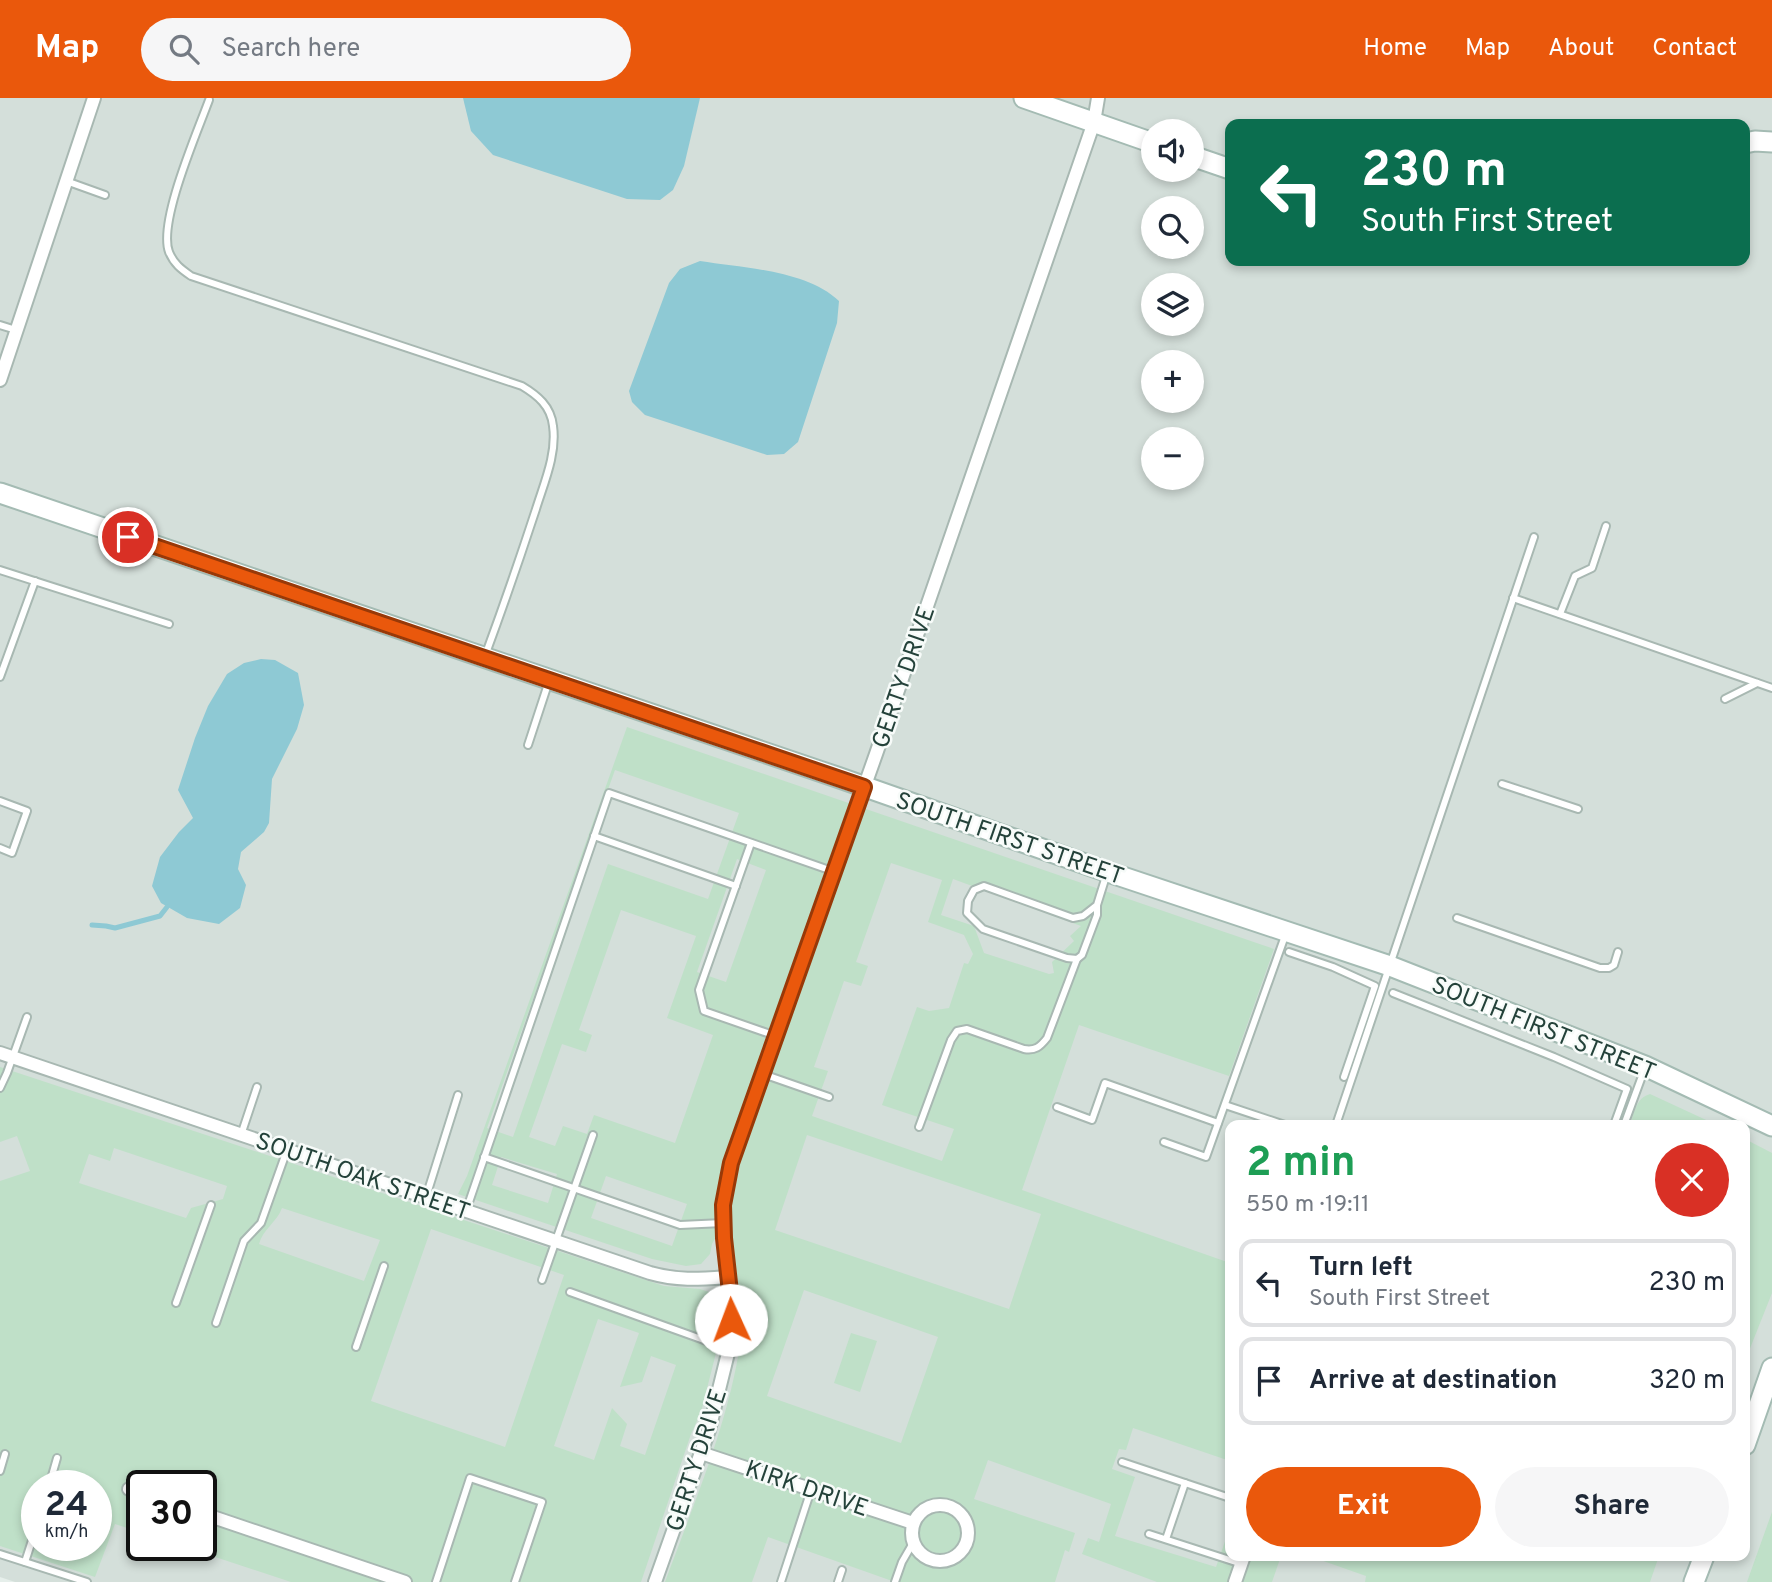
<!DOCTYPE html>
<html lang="en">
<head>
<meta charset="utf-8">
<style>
	:root { --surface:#fff; --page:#f6f6f7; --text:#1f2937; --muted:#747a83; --line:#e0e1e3; --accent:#ea580c }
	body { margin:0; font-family:Overpass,sans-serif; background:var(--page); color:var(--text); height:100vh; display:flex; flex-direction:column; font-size:26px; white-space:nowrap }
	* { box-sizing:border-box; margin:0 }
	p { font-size:23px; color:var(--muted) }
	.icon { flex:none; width:38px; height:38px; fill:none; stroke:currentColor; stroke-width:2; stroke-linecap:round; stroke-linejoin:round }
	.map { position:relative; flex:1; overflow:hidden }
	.drawer { position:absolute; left:1225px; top:1022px; width:525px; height:441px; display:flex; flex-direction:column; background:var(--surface); border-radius:14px; box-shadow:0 4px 10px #0003 }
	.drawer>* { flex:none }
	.hud { position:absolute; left:1225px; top:21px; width:525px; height:147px; border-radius:14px; box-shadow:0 4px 10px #0003; background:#0b6e4f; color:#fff; overflow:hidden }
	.controls { position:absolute; left:1141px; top:21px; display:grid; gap:14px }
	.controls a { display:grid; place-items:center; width:63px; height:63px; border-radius:50%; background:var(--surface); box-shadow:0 4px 10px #0003; font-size:35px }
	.speed { position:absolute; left:21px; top:1372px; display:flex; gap:14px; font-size:35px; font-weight:700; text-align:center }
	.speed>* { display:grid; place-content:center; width:91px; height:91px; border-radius:50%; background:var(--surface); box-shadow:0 4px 10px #0003; line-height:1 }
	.speed small { font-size:18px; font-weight:400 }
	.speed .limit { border:4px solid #111; border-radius:10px; background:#fff; color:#111 }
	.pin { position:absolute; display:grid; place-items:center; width:60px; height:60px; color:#fff; margin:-30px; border:4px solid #fff; border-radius:50%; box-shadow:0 2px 7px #0007 }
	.me { position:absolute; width:77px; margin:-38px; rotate:358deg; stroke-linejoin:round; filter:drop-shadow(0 0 5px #0008) }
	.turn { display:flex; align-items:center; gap:24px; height:147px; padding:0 21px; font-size:32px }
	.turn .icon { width:91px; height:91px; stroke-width:2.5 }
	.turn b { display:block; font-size:49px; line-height:60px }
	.round { display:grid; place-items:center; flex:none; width:74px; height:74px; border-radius:37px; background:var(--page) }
	.overview { display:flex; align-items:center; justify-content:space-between; height:119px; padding:0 21px }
	h1 { font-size:42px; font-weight:700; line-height:52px; color:#1e9e55 }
	.button { display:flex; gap:14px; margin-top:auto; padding:14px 21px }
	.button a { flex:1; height:80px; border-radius:42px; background:var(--accent); color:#fff; font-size:28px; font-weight:700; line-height:80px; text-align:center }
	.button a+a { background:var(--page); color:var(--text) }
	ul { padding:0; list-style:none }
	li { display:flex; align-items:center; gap:21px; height:88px; margin:0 14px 10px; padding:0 7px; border:4px solid var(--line); border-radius:14px }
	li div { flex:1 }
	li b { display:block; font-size:26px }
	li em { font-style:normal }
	header { display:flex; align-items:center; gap:42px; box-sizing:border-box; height:98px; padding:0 35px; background:var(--accent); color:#fff }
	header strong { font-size:33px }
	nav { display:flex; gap:38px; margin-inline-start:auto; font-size:24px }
	.search { width:490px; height:63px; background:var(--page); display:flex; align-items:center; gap:18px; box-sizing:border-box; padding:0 24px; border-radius:38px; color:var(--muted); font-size:26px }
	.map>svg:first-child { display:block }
</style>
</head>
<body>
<header>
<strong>Map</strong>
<div class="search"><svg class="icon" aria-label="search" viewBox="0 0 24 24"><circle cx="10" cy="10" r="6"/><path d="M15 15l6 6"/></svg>Search here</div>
<nav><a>Home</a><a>Map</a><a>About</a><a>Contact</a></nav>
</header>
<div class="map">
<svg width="1772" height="1484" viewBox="0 0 1772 1484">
	<rect width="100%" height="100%" fill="#e6efeb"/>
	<path fill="#d4dfda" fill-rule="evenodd" d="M0,0H1772V1484H15L0,1479ZM1230,26H1745V163H1230ZM1153,33H1192V72H1153ZM1153,110H1192V149H1153ZM1153,187H1192V226H1153ZM1153,264H1192V303H1153ZM1153,341H1192V380H1153ZM1230,1027H1745V1458H1230ZM37,1388H96V1447H37ZM142,1388H201V1447H142Z"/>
	<g fill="#bfe0c8" fill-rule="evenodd">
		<path d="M627,629L1274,851L1229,978L1079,927L1022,1092L1230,1165V1363L1133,1330L1126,1352L1119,1351L1112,1371L1135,1379L1115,1438L1216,1469L1230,1429V1458H1281L1272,1484H1157L1082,1456L1088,1440L1099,1444L1111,1406L988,1362L974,1401L1075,1435L1069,1454L1065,1452L1055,1484H895L768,1439L752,1484H665C694,1405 733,1315 742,1231C743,1212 739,1191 736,1172C733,1155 731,1142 723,1126L712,1146L710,1156L701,1166L686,1168L652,1161L458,1096L467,1078ZM615,672L739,715L708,801L608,766L513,1039L487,1030ZM737,761L766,772L726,884L697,874ZM891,765L942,782L928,824L964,837L973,856L968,866L964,865L949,910L929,913L917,909L882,1007L954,1031L942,1063L812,1018L828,973L814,969L844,883L861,888L868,868L856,864ZM953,781L1081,828L1070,838L1074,843L1052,864L1054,875L1049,876L984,855L974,828L941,817ZM621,812L696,838L667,920L713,937L675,1045L594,1017L587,1036L563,1028L555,1048L529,1039L562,946L586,954L592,937L579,932ZM807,1037L1041,1116L1009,1211L775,1132ZM501,1059L557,1076L548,1105L492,1087ZM606,1078L687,1106L672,1148L591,1120ZM804,1192L938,1239L901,1345L767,1298Z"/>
		<path d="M0,969L664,1188L700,1191L712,1195L718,1208L719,1221L712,1220V1249L716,1255L701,1314L691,1336L641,1484H291L179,1447H201V1388H142V1435L115,1426L95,1479L0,1448V1083L30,1073L17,1038L0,1044ZM114,1050L227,1088L223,1101L191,1110L186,1120L79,1085L89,1056L110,1063ZM282,1110L380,1142L364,1183L259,1146C263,1131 277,1124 282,1110ZM431,1131L564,1177L505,1349L371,1303ZM598,1221L639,1235L620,1289L642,1284L651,1258L676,1267L645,1357L620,1348L627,1326L612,1310L594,1362L554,1348ZM37,1388H96V1447H37Z"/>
		<path d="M1650,996L1717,1027H1630C1634,1015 1636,1000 1650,996Z"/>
		<path d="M1745,1041L1772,1055V1195L1745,1263Z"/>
		<path d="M851,1235L877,1243L860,1294L834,1285Z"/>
		<path d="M1772,1414V1484H1747Z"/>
		<path d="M1309,1458H1659L1650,1484H1365L1366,1478Z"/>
	</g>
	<g fill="#8ec9d4">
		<path d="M463,0H700L684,68L673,92L660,102L627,101L493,57L471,33Z"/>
		<path d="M700,163C743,170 806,172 839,203L837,225L798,344L784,356L767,357L645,317L632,304L629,293L669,185L680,171Z"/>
		<path d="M261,561L275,562L298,575L304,607L297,631L272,681L269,725L264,734L241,754L238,771L246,787L240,810L219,826L187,820L161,805L152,788L160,759L179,734L193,720L178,692L195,640L208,608L227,576L244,565Z"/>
	</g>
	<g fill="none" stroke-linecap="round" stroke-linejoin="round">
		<path stroke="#8ec9d4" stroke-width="5" d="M92,827L106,828L115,830L160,818L167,809"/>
		<defs>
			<g id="lane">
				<path d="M209,2C197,35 158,124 169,154C174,166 181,171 191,178L522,288C537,297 551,308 553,328C557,356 544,385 536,411C520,460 503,509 485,558"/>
				<path d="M66,83L105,97"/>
				<path d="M0,227L16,232"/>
				<path d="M0,472L169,526"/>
				<path d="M1513,500L1772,590"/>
				<path d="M1560,516L1575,478L1592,470L1606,428"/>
				<path d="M0,579L35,483"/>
				<path d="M1725,601L1757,585"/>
				<path d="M528,647L549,583"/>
				<path d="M1502,686L1578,711"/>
				<path d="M0,703L27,713L12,755L0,750"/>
				<path d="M594,738L736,788"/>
				<path d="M751,745L699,892L704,913L776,938"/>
				<path d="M1097,807L1083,818L1073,820L984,788L974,792L968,803L967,815L983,831L1067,860L1077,861L1082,857L1097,817V807L1107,775"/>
				<path d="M1457,820L1600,870H1609L1614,867L1618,854"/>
				<path d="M1289,854L1333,869L1375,888L1344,979"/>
				<path d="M1393,895L1554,959L1627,991L1614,1027"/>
				<path d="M763,976L829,999"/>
				<path d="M0,990L7,975L27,919"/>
				<path d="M1225,1007L1285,1027"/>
				<path d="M1057,1009L1092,1022L1105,985L1218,1025"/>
				<path d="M1336,1027L1534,439"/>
				<path d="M1624,1027L1645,970"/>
				<path d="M919,1029L951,942L957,933L967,931L1024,951C1035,953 1040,949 1047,940L1077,861"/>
				<path d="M241,1037L257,989"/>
				<path d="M1164,1044L1206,1059L1286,835"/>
				<path d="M484,1059L680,1127L723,1125"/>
				<path d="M426,1099L458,997"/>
				<path d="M466,1113L609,695L835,774"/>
				<path d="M542,1182L593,1037"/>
				<path d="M570,1194L729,1251"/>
				<path d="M176,1205L211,1107"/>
				<path d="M216,1225L244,1143L261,1125L287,1052"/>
				<path d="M356,1249L384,1168"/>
				<path d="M1122,1364L1230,1400"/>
				<path d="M0,1373L5,1356"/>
				<path d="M49,1388L57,1360"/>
				<path d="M1149,1436L1242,1466"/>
				<path d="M1166,1441L1185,1385"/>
				<path d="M0,1456L87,1484"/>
				<path d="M25,1464L37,1427"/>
				<path d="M436,1484L470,1380L542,1404L515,1484"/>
				<path d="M781,1484L811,1392"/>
				<path d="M838,1484L842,1472"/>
				<path d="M895,1484L902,1464L913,1445"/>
			</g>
			<g id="street">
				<path d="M0,282L94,0"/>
				<path d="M0,955L650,1175C678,1183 700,1181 728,1179"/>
				<path d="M701,1355L913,1425"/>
				<path d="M129,1391L142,1395"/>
				<circle cx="940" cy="1435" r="28"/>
				<path d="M201,1415L405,1484"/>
				<path d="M655,1484L709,1332L729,1251L730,1194L724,1142L723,1107L731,1065L876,656L1094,24L1098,0"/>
				<path d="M1235,1484L1244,1458"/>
			</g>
			<g id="secondary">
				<path d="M1024,0L1153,45"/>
				<path d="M1745,45L1755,43L1772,44"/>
				<path d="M1192,58L1230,71"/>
				<path d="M0,395L837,679L1108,774L1390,868L1645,968L1772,1028"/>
				<path d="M1745,1347L1772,1270"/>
				<path d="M1694,1484L1704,1458"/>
			</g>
		</defs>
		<use href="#lane" stroke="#a8b8b2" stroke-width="10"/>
		<use href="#street" stroke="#a8b8b2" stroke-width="16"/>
		<use href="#secondary" stroke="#a4bbb3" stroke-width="23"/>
		<use href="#lane" stroke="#fff" stroke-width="6"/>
		<use href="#street" stroke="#fff" stroke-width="12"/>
		<use href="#secondary" stroke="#fff" stroke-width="19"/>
	</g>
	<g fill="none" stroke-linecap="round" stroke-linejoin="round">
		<defs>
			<path id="route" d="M128,439L864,689L731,1065L723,1107L724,1140L730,1194L731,1222"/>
		</defs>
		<use href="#route" stroke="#983908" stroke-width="18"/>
		<use href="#route" stroke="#ea580c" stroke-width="12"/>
	</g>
	<g text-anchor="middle" stroke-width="5" stroke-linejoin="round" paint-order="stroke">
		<g font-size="24" fill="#24423a" stroke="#f7fbf9">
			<text transform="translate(903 579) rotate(-71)" y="8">GERTY DRIVE</text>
			<text transform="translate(1010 740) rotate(19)" y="8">SOUTH FIRST STREET</text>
			<text transform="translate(1544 930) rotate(22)" y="8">SOUTH FIRST STREET</text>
			<text transform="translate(363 1078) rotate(19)" y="8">SOUTH OAK STREET</text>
			<text transform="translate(696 1362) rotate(-72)" y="8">GERTY DRIVE</text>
			<text transform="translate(807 1390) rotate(19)" y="8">KIRK DRIVE</text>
		</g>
	</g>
</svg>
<div class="controls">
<a><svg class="icon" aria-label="sound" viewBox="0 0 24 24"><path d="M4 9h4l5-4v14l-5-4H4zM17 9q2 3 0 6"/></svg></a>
<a><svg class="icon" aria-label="search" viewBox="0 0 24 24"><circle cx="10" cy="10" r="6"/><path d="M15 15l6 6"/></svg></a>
<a><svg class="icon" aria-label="layers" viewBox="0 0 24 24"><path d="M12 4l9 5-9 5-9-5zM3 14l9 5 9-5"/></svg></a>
<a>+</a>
<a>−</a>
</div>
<div class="speed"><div>24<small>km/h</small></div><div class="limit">30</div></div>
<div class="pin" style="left:128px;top:439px;background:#d93025"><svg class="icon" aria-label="arrive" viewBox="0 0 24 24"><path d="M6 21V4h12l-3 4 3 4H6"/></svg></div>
<svg class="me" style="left:731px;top:1222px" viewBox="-20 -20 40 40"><circle r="19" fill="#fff"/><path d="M0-13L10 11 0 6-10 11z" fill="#ea580c"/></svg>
<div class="hud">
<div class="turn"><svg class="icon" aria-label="left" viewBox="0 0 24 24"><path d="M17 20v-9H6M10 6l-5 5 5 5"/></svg><div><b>230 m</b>South First Street</div></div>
</div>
<section class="drawer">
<div class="overview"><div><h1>2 min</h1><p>550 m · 19:11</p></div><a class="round" style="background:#d93025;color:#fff"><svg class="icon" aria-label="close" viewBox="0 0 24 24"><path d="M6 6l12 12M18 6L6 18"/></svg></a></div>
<ul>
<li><svg class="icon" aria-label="left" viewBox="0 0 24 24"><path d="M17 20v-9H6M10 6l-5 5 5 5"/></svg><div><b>Turn left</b><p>South First Street</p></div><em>230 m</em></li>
<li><svg class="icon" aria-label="arrive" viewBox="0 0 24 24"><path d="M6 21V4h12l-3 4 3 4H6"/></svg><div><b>Arrive at destination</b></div><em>320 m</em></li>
</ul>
<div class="button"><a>Exit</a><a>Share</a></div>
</section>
</div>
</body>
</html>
